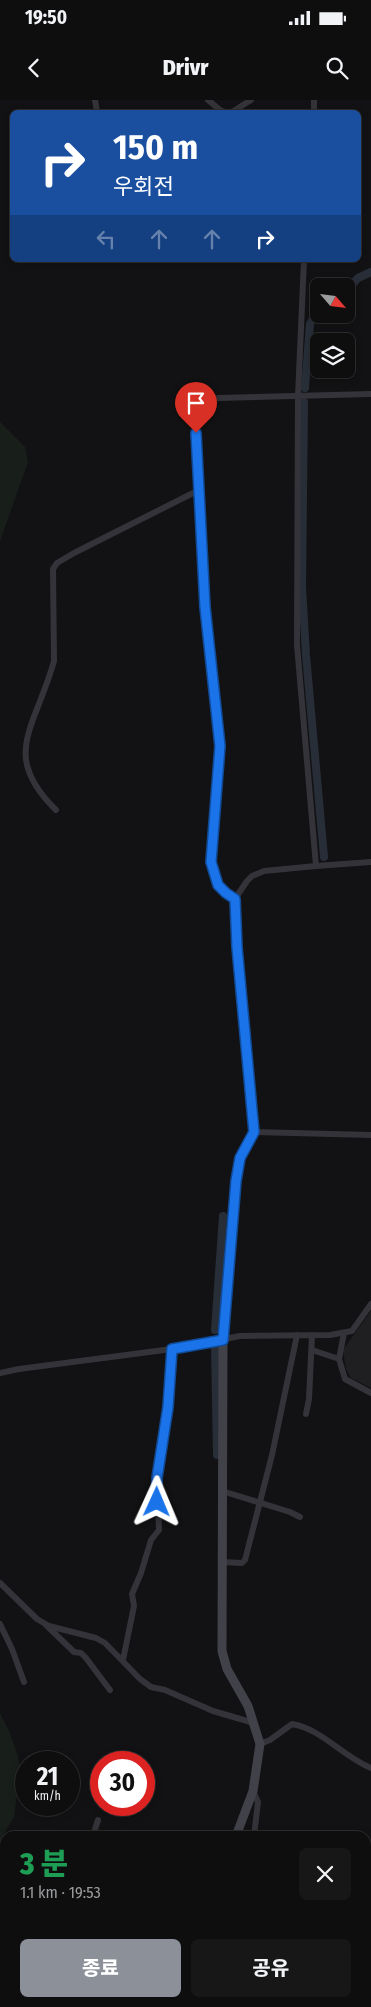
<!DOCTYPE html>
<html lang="ko">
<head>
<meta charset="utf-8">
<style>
	:root { --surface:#0e0e0f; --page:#171718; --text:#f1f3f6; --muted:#9b9c9e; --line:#2e2e2f; --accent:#8c9099 }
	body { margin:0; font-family:"Fira Sans Condensed","Noto Sans KR",sans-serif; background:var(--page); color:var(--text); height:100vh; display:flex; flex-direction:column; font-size:19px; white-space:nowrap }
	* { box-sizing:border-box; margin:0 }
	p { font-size:16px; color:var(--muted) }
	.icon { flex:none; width:28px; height:28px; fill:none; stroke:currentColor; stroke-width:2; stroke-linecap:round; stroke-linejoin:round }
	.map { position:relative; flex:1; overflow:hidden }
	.panel { position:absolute; left:0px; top:1731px; width:371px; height:176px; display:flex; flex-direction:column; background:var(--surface); border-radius:15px 15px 0 0; box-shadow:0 2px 8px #0003,0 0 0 1px var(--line) }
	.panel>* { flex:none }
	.hud { position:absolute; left:10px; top:10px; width:351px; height:152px; border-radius:8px; box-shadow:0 2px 8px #0003,0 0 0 1px var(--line); background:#1a4fa0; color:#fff; overflow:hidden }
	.needle { width:32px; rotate:118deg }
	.controls { position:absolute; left:310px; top:178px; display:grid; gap:10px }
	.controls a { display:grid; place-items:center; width:45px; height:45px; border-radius:8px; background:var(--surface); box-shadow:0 2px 8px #0003,0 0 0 1px var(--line); font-size:25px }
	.speed { position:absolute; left:15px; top:1651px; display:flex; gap:10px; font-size:25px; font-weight:700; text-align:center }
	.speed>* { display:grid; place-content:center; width:65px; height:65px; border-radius:50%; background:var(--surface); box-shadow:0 2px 8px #0003,0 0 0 1px var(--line); line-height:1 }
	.speed small { font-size:12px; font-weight:400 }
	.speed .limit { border:8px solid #d22; background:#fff; color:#111 }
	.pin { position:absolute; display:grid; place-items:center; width:42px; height:42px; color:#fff; margin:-51px -21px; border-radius:50% 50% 50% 0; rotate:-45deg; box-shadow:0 0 5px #0007 }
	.pin .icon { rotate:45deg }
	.me { position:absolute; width:55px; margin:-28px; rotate:1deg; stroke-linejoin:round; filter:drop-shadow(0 0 4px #0008) }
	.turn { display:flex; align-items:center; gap:18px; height:105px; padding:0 20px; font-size:22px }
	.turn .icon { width:65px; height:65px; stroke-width:2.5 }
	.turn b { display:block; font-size:35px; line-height:42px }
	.lanes { display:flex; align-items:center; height:48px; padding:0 20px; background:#0003; justify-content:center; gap:25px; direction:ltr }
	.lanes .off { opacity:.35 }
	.round { display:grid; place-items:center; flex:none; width:52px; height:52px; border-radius:8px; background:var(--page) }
	.head { display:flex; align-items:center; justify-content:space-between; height:85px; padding:0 20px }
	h1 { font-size:30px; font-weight:800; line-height:38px; color:#1e9e55 }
	.primary-button { display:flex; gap:10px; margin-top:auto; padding:10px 20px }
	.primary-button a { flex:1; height:58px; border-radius:8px; background:var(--accent); color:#fff; font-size:20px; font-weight:800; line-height:58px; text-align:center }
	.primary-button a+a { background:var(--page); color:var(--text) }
	.status { display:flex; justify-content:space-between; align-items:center; height:35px; padding:0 25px; background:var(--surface); direction:ltr }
	.status svg { height:14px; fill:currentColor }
	header { display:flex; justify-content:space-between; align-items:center; height:65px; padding:0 20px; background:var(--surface); font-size:22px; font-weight:800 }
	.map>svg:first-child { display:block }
</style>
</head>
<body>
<div class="status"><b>19:50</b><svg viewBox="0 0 49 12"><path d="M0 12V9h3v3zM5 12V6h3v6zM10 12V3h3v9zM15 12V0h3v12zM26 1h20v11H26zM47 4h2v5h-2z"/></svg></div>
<header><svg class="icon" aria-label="back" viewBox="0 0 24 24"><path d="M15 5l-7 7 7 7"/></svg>Drivr<svg class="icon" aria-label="search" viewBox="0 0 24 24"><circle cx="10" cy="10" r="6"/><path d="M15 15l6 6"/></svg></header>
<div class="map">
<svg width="371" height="1907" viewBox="0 0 371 1907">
	<rect width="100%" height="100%" fill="#121214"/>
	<path fill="#1f1e21" d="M371,1211V1288L351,1278L346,1269L343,1250Z"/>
	<g fill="#181f1a">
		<path d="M0,322L25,347L28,362L0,441Z"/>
		<path d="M0,1613L10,1633L19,1660L18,1686L14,1717L0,1740Z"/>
	</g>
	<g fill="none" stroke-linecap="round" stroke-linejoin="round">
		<g stroke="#282e38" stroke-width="8">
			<path d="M346,191L358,178L371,172"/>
			<path d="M305,288L310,224L314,217L319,213"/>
			<path d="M304,302L302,487L306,555L324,757"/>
			<path d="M215,1230L223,1116"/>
			<path d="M215,1245L217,1355"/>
		</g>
		<g stroke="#333339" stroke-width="6">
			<path d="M95,0L97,12"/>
			<path d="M208,0L220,10L225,12"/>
			<path d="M232,12L251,0"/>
			<path d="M314,12V0"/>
			<path d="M56,710C0,655 35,629 54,561L53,469L57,463L74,453L199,390"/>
			<path d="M316,766L371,762"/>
			<path d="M235,799L226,793L218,785L211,762L220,646L205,507L195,322C197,304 201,301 218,298L371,294"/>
			<path d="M254,1032L371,1035"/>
			<path d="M223,1240L236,1081L240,1058L254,1032L243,921L235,817V799L247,781L252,776L264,771L316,766L297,545L298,296L304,160"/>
			<path d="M312,1250L339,1259L345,1279L371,1293"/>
			<path d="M339,1259L344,1233"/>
			<path d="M0,1273L19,1269L172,1249L240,1236L330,1235L352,1231L371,1204"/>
			<path d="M306,1314L309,1299L312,1235"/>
			<path d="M222,1391L290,1412L300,1417"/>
			<path d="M222,1462L242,1463L245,1460L272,1355L297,1235"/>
			<path d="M0,1483L37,1519L49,1526L96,1538L105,1543L140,1579L151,1587L165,1590L213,1611L254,1623"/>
			<path d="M0,1524L12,1549L24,1582"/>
			<path d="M46,1525L74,1552L81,1553L86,1558L110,1590"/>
			<path d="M123,1560L134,1506L132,1494L141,1473L151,1440L159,1430L157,1378L168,1307L172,1249"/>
			<path d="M260,1644L270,1640L292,1624C322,1629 343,1657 371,1668"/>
			<path d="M253,1691L258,1702L254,1736"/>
			<path d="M93,1736L98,1720"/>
			<path d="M0,1816L5,1811"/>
			<path d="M366,1867L371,1864"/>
			<path d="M102,1902L104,1907"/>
		</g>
		<g stroke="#414149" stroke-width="9">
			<path d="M223,1240L222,1551L227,1569L248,1606L260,1644L253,1691L236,1736"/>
			<path d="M229,1902V1907"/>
		</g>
	</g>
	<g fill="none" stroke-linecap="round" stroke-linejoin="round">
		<defs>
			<path id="route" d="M157,1402V1378L168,1307L172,1249L223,1240L236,1081L240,1058L254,1032L237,847L235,799L226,793L218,785L211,762L220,646L205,507L196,333"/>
		</defs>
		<use href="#route" stroke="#114b97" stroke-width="12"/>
		<use href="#route" stroke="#1a73e8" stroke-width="9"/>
	</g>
</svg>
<div class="controls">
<a><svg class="needle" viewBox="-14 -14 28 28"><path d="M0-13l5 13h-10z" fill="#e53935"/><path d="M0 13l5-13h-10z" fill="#9b9c9e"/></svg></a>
<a><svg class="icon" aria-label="layers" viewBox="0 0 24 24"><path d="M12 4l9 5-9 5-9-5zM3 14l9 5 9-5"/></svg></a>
</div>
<div class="speed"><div>21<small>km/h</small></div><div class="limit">30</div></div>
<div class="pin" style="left:196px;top:333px;background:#d93025"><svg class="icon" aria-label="arrive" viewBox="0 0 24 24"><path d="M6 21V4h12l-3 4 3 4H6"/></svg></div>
<svg class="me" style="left:157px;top:1402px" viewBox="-20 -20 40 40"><path d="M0-17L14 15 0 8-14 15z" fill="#1a73e8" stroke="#fff" stroke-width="4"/></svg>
<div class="hud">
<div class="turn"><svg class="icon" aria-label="right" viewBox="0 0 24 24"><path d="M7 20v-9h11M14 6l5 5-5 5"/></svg><div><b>150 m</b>우회전</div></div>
<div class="lanes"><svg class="icon off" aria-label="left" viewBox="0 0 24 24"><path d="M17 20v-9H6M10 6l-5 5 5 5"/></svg><svg class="icon off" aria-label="ahead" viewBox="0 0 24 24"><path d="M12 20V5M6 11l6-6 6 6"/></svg><svg class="icon off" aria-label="ahead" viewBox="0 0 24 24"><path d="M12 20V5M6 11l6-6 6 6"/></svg><svg class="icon" aria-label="right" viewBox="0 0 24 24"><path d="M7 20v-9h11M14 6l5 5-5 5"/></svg></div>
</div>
<section class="panel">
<div class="head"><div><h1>3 분</h1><p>1.1 km · 19:53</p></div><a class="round"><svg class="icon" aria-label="close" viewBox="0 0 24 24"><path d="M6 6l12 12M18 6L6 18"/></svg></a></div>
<div class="primary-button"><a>종료</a><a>공유</a></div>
</section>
</div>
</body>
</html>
